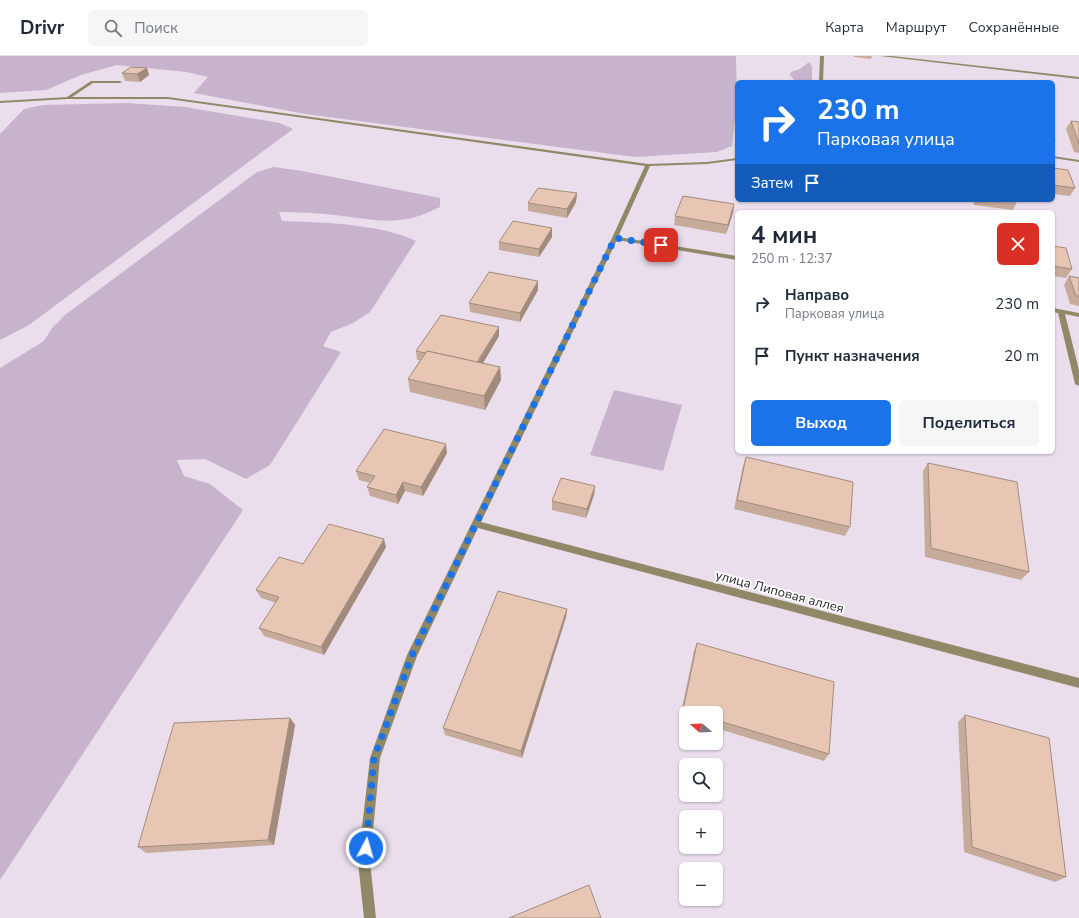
<!DOCTYPE html>
<html lang="ru">
<head>
<meta charset="utf-8">
<style>
	:root { --surface:#fff; --page:#f6f6f7; --text:#1f2937; --muted:#747a83; --line:#e0e1e3; --accent:#1a73e8 }
	body { margin:0; font-family:"Nunito Sans",sans-serif; background:var(--page); color:var(--text); height:100vh; display:flex; flex-direction:column; font-size:15px; white-space:nowrap }
	* { box-sizing:border-box; margin:0 }
	p { font-size:13px; color:var(--muted) }
	.icon { flex:none; width:22px; height:22px; fill:none; stroke:currentColor; stroke-width:2; stroke-linecap:round; stroke-linejoin:round }
	.map { position:relative; flex:1; overflow:hidden }
	.side { position:absolute; left:735px; top:154px; width:320px; height:244px; display:flex; flex-direction:column; background:var(--surface); border-radius:6px; box-shadow:0 1px 3px #0004 }
	.side>* { flex:none }
	.guide { position:absolute; left:735px; top:24px; width:320px; height:122px; border-radius:6px; box-shadow:0 1px 3px #0004; background:#1a73e8; color:#fff; overflow:hidden }
	.needle { width:26px; rotate:289deg }
	.buttons { position:absolute; left:679px; top:650px; display:grid; gap:8px }
	.buttons a { display:grid; place-items:center; width:44px; height:44px; border-radius:6px; background:var(--surface); box-shadow:0 1px 3px #0004; font-size:20px }
	.pin { position:absolute; display:grid; place-items:center; width:34px; height:34px; color:#fff; margin:-17px; border-radius:8px; box-shadow:0 2px 6px #0006 }
	.me { position:absolute; width:44px; margin:-22px; rotate:6deg; stroke-linejoin:round; filter:drop-shadow(0 0 3px #0008) }
	.turn { display:flex; align-items:center; gap:14px; height:84px; padding:0 16px; font-size:18px }
	.turn .icon { width:52px; height:52px; stroke-width:2.5 }
	.turn b { display:block; font-size:28px; line-height:34px }
	.then { display:flex; align-items:center; height:38px; padding:0 16px; background:#0003; gap:8px; font-size:15px }
	.round { display:grid; place-items:center; flex:none; width:42px; height:42px; border-radius:6px; background:var(--page) }
	.head { display:flex; align-items:center; justify-content:space-between; height:68px; padding:0 16px }
	h1 { font-size:24px; font-weight:700; line-height:30px }
	.cta { display:flex; gap:8px; margin-top:auto; padding:8px 16px }
	.cta a { flex:1; height:46px; border-radius:6px; background:var(--accent); color:#fff; font-size:16px; font-weight:700; line-height:46px; text-align:center }
	.cta a+a { background:var(--page); color:var(--text) }
	ul { padding:0; list-style:none }
	li { display:flex; align-items:center; gap:12px; height:52px; padding:0 16px }
	li div { flex:1 }
	li b { display:block; font-size:15px }
	li em { font-style:normal }
	header { display:flex; align-items:center; gap:24px; box-sizing:border-box; height:56px; padding:0 20px; background:var(--surface); border-bottom:1px solid var(--line) }
	header strong { font-size:19px }
	nav { display:flex; gap:22px; margin-inline-start:auto; font-size:14px }
	.search { width:280px; height:36px; background:var(--page); display:flex; align-items:center; gap:10px; box-sizing:border-box; padding:0 14px; border-radius:6px; color:var(--muted); font-size:15px }
	.map>svg:first-child { display:block }
</style>
</head>
<body>
<header>
<strong>Drivr</strong>
<div class="search"><svg class="icon" aria-label="search" viewBox="0 0 24 24"><circle cx="10" cy="10" r="6"/><path d="M15 15l6 6"/></svg>Поиск</div>
<nav><a>Карта</a><a>Маршрут</a><a>Сохранённые</a></nav>
</header>
<div class="map">
<svg width="1079" height="862" viewBox="0 0 1079 862">
	<rect width="100%" height="100%" fill="#eadeed"/>
	<g fill="#c8b3cd">
		<path d="M0,0H736L737,45L732,90L717,96L635,101L305,58L194,37L208,21L186,16L117,9L81,19L46,34L0,37Z"/>
		<path d="M809,6L812,11V26H796L790,19L791,16L800,13Z"/>
		<path d="M127,47L185,51L280,67L293,73L29,269L0,284V78L24,53L43,49Z"/>
		<path d="M274,111L302,115L440,142V151C399,172 378,164 335,159C317,157 297,156 279,156L282,165C321,166 381,168 416,185L370,256L353,267L331,276L323,290L341,296L270,409L246,423L205,403L177,404L184,420L210,428L243,454L0,824V312L44,285L52,272L65,259L257,116Z"/>
		<path d="M614,334L682,349L663,415L590,399Z"/>
	</g>
	<g fill="none" stroke-linecap="round" stroke-linejoin="round">
		<path fill="#918867" fill-rule="evenodd" d="M91,25H120L122,26L120,27H93L69,43H67V41Z"/>
		<g fill="#918867" fill-rule="evenodd">
			<path d="M820,0H824L823,26H819Z"/>
			<path d="M880,0H892L1079,21V23Z"/>
			<path d="M68,41H168L648,108L707,106L737,102V104L707,108L650,110L618,181L737,200V204L617,184L481,466L1079,622V632L478,472L417,600L380,702L370,806L376,862H364L358,806L370,702L407,599L612,182L645,110L168,43H68L0,47V45Z"/>
			<path d="M1053,100L1079,104V106L1053,102Z"/>
			<path d="M1053,252L1079,257V261L1065,258L1079,314V330L1075,328L1058,257L1053,256Z"/>
		</g>
	</g>
	<g fill="#c7ab9a">
		<path d="M854,0H872L871,3L854,1Z"/>
		<path d="M147,12L149,19L140,26L125,25L122,17Z"/>
		<path d="M1071,65L1079,66V97L1074,96L1066,73Z"/>
		<path d="M1053,77L1055,85L1053,89Z"/>
		<path d="M1053,112L1075,132L1070,140L1053,138Z"/>
		<path d="M577,137L576,146L567,162L528,155V147Z"/>
		<path d="M973,144H1017V145L1013,154L974,149Z"/>
		<path d="M734,148L733,157L726,178L674,169L675,160Z"/>
		<path d="M552,172V181L539,201L499,194V186Z"/>
		<path d="M1053,190L1072,213L1066,222L1053,220Z"/>
		<path d="M1069,220L1079,222V250L1070,248L1064,229Z"/>
		<path d="M538,225V234L520,266L470,256L469,247Z"/>
		<path d="M499,280L483,307L500,311L501,324L485,354L410,336L408,323L420,304H417L416,295Z"/>
		<path d="M447,397L423,440L405,435L398,448L370,440L367,431L370,427L359,424L356,415Z"/>
		<path d="M746,401L850,471L845,480L734,453L743,410Z"/>
		<path d="M928,407L1029,516L1021,524L925,501L923,415Z"/>
		<path d="M595,430L594,439L586,462L552,454V445Z"/>
		<path d="M386,491L324,599L264,580L259,572L276,547L261,542L256,534L303,508Z"/>
		<path d="M567,553L566,561L522,702L445,679L443,672Z"/>
		<path d="M697,587L829,698L824,705L716,672V657H686V663L680,661L694,595Z"/>
		<path d="M965,659L1066,821L1055,826L964,796L958,666Z"/>
		<path d="M290,662L295,669L274,789L146,797L138,791Z"/>
	</g>
	<g fill="#a28b7d">
		<path d="M147,12L149,19L140,26L137,18Z"/>
		<path d="M577,137L576,146L567,162V153Z"/>
		<path d="M734,148L733,157L726,178L728,169Z"/>
		<path d="M552,172V181L539,201V193Z"/>
		<path d="M538,225V234L520,266V257Z"/>
		<path d="M499,271V280L477,317V308Z"/>
		<path d="M500,311L501,324L485,354L484,340Z"/>
		<path d="M446,388L447,397L423,440L421,431Z"/>
		<path d="M403,426L405,435L398,448L396,439Z"/>
		<path d="M595,430L594,439L586,462L587,453Z"/>
		<path d="M384,483L386,491L324,599L321,591Z"/>
		<path d="M567,553L566,561L522,702L521,695Z"/>
		<path d="M290,662L295,669L274,789L268,784Z"/>
	</g>
	<g fill="#e7c7b3" stroke="#a28b7d">
		<path d="M131,11L147,12L137,18L122,17Z"/>
		<path d="M1071,65L1079,66V88Z"/>
		<path d="M1053,77L1055,85L1053,84Z"/>
		<path d="M1053,112L1068,114L1075,132L1053,129Z"/>
		<path d="M538,132L577,137L567,153L528,147Z"/>
		<path d="M683,140L734,148L728,169L675,160Z"/>
		<path d="M1006,144H1017V145Z"/>
		<path d="M513,165L552,172L539,193L499,186Z"/>
		<path d="M1053,190L1066,192L1072,213L1053,210Z"/>
		<path d="M489,216L538,225L520,257L469,247Z"/>
		<path d="M1069,220L1079,222V240H1076Z"/>
		<path d="M441,259L499,271L477,306L427,295L426,297L416,295Z"/>
		<path d="M427,295L500,311L484,340L408,323Z"/>
		<path d="M384,373L446,388L421,431L403,426L396,439L367,431L375,420L356,415Z"/>
		<path d="M746,401L853,426L850,471L737,444Z"/>
		<path d="M928,407L1017,426L1029,516L931,492Z"/>
		<path d="M561,422L595,430L587,453L552,445Z"/>
		<path d="M329,468L384,483L321,591L259,572L279,541L256,534L279,501L303,508Z"/>
		<path d="M498,535L567,553L521,695L443,672Z"/>
		<path d="M697,587L834,626L829,698L716,664V657H693L683,654Z"/>
		<path d="M965,659L1049,682L1066,821L972,791Z"/>
		<path d="M290,662L268,784L138,791L174,667Z"/>
		<path d="M589,829L601,862H509Z"/>
	</g>
	<g fill="none" stroke-linecap="round" stroke-linejoin="round">
		<path stroke="#1a73e8" stroke-width="7" stroke-dasharray="0 12.6" d="M366,792L374,702L412,599L615,182L661,189"/>
	</g>
	<g text-anchor="middle" stroke-width="3.5" stroke-linejoin="round" paint-order="stroke">
		<g font-size="13" fill="#29242a" stroke="#fff">
			<text transform="translate(780 535) rotate(15)" y="5">улица Липовая аллея</text>
		</g>
	</g>
</svg>
<div class="buttons">
<a><svg class="needle" viewBox="-14 -14 28 28"><path d="M0-13l5 13h-10z" fill="#e53935"/><path d="M0 13l5-13h-10z" fill="#747a83"/></svg></a>
<a><svg class="icon" aria-label="search" viewBox="0 0 24 24"><circle cx="10" cy="10" r="6"/><path d="M15 15l6 6"/></svg></a>
<a>+</a>
<a>−</a>
</div>
<div class="pin" style="left:661px;top:189px;background:#d93025"><svg class="icon" aria-label="arrive" viewBox="0 0 24 24"><path d="M6 21V4h12l-3 4 3 4H6"/></svg></div>
<svg class="me" style="left:366px;top:792px" viewBox="-20 -20 40 40"><circle r="17" fill="#1a73e8" stroke="#fff" stroke-width="3"/><path d="M0-11L8 9 0 5-8 9z" fill="#fff"/></svg>
<div class="guide">
<div class="turn"><svg class="icon" aria-label="right" viewBox="0 0 24 24"><path d="M7 20v-9h11M14 6l5 5-5 5"/></svg><div><b>230 m</b>Парковая улица</div></div>
<div class="then">Затем<svg class="icon" aria-label="arrive" viewBox="0 0 24 24"><path d="M6 21V4h12l-3 4 3 4H6"/></svg></div>
</div>
<section class="side">
<div class="head"><div><h1>4 мин</h1><p>250 m · 12:37</p></div><a class="round" style="background:#d93025;color:#fff"><svg class="icon" aria-label="close" viewBox="0 0 24 24"><path d="M6 6l12 12M18 6L6 18"/></svg></a></div>
<ul>
<li><svg class="icon" aria-label="right" viewBox="0 0 24 24"><path d="M7 20v-9h11M14 6l5 5-5 5"/></svg><div><b>Направо</b><p>Парковая улица</p></div><em>230 m</em></li>
<li><svg class="icon" aria-label="arrive" viewBox="0 0 24 24"><path d="M6 21V4h12l-3 4 3 4H6"/></svg><div><b>Пункт назначения</b></div><em>20 m</em></li>
</ul>
<div class="cta"><a>Выход</a><a>Поделиться</a></div>
</section>
</div>
</body>
</html>
